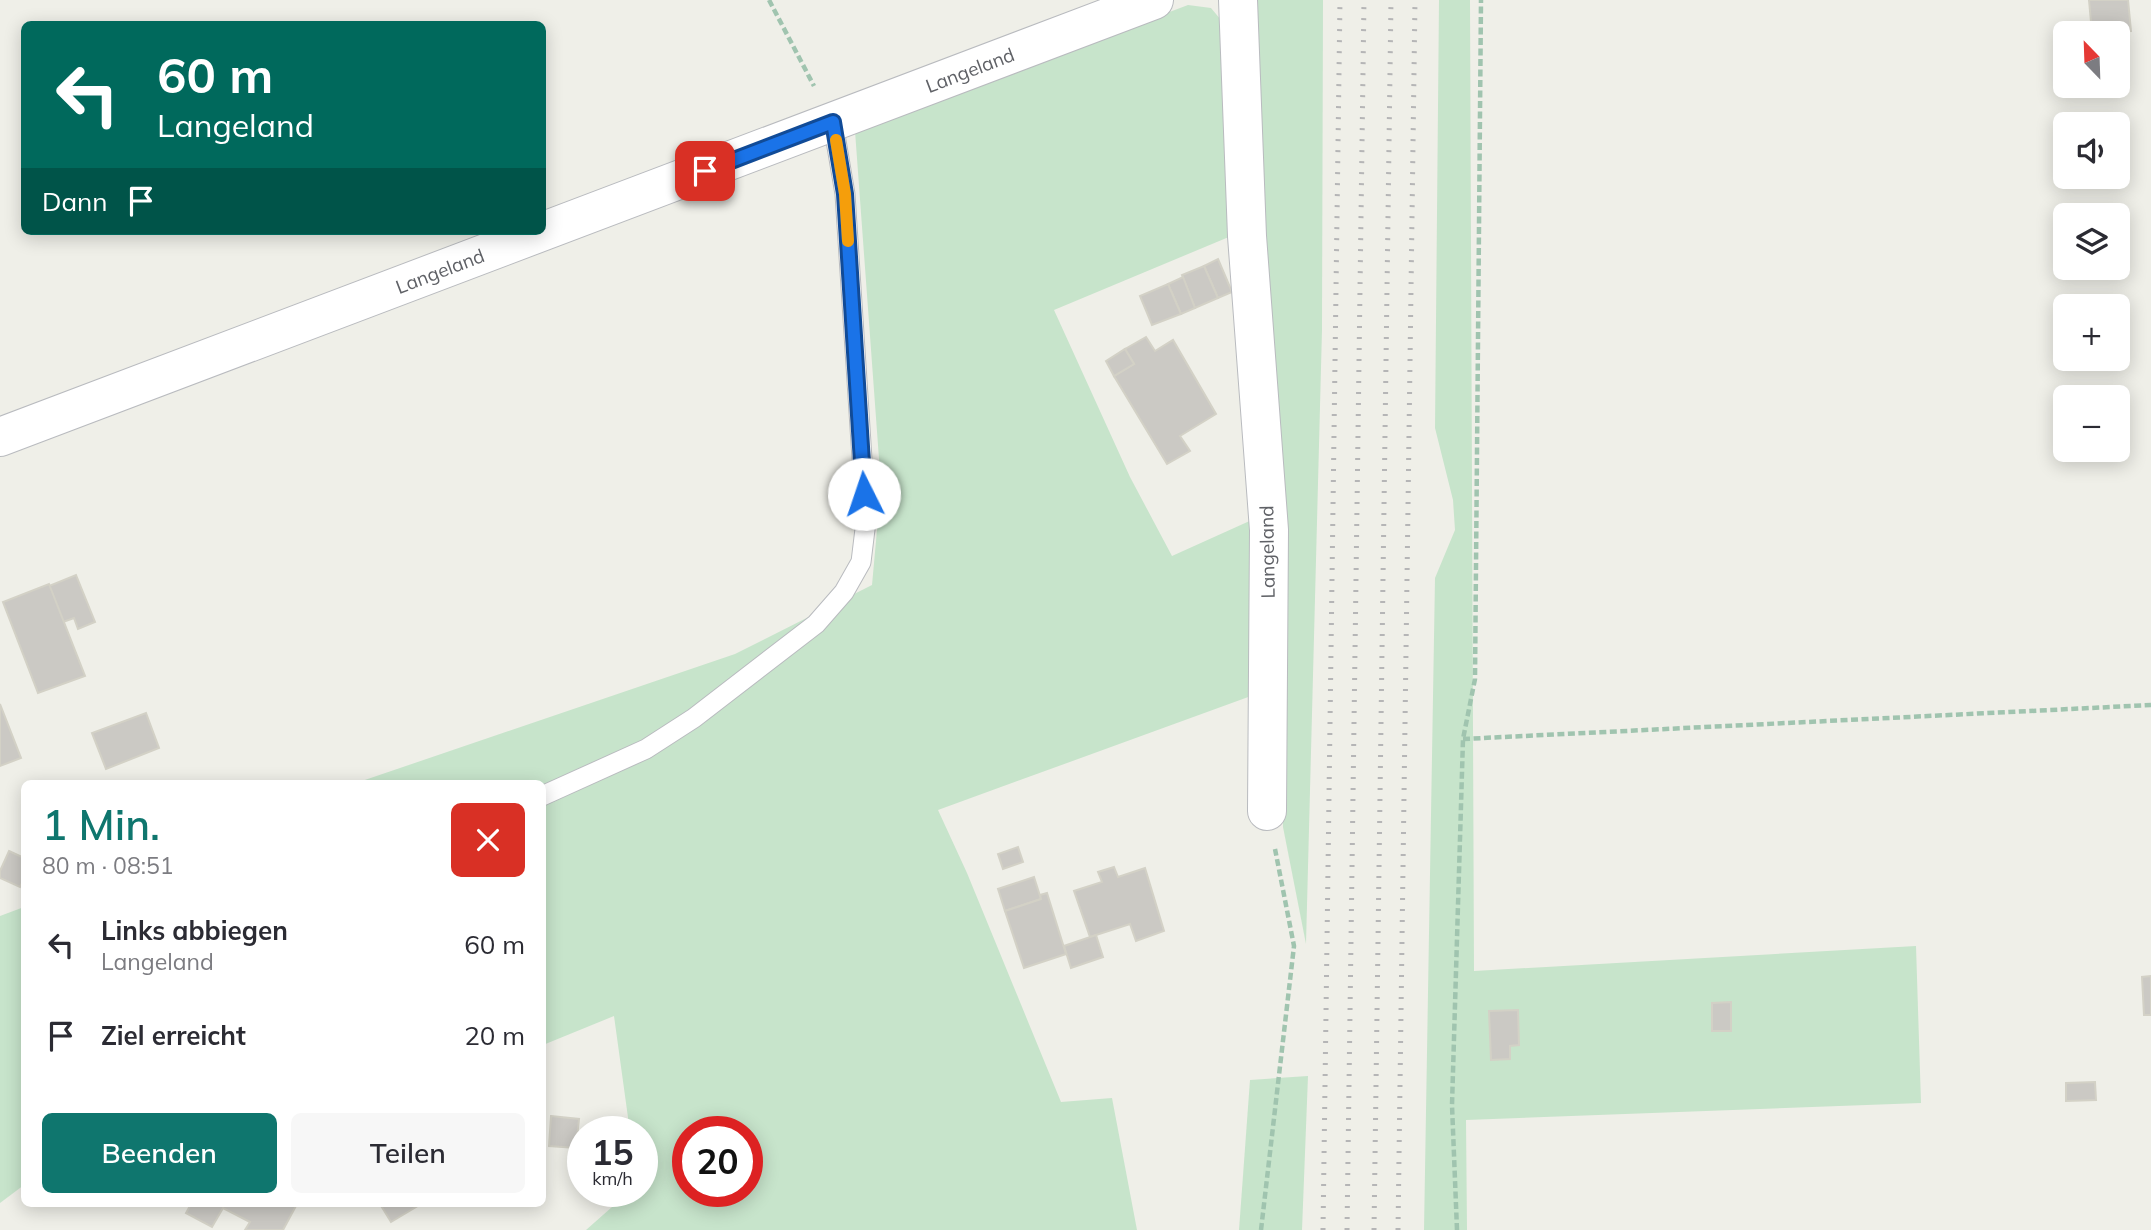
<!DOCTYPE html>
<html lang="de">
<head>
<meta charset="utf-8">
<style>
	:root { --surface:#fff; --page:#f7f7f7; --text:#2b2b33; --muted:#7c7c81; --accent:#0f766e }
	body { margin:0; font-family:Mulish,sans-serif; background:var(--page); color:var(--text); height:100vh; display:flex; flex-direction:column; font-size:26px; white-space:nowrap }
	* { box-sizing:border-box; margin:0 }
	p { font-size:23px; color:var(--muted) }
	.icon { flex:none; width:38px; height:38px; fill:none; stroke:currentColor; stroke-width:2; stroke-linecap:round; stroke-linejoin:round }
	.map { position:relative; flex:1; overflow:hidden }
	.sheet { position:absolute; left:21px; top:780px; width:525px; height:427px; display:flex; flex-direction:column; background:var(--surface); border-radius:10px; box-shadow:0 4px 18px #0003 }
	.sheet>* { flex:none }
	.banner { position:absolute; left:21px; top:21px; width:525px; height:214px; border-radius:10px; box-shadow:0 4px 18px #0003; background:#00695c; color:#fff; overflow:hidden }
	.needle { width:46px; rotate:337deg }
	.fabs { position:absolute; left:2053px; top:21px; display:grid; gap:14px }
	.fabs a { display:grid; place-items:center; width:77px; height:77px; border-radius:10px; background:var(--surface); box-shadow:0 4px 18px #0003; font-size:35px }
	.speed { position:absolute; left:567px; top:1116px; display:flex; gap:14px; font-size:35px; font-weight:700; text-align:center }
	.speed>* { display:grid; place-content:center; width:91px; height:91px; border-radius:50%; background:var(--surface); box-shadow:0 4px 18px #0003; line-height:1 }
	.speed small { font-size:18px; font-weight:400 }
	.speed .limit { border:10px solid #d22; background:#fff; color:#111 }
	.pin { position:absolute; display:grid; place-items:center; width:60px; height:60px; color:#fff; margin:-30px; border-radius:14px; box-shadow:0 4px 10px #0006 }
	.me { position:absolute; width:77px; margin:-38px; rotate:356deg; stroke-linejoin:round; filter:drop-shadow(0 0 5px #0008) }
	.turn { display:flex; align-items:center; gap:24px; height:147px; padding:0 21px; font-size:32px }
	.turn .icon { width:91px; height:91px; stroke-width:2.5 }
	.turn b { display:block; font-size:49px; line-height:60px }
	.then { display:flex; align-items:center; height:66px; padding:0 21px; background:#0003; gap:14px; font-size:26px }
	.round { display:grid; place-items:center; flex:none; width:74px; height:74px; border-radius:10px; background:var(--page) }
	.summary { display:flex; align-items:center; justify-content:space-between; height:119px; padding:0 21px }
	h1 { font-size:42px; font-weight:600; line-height:52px; color:var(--accent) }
	.cta { display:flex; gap:14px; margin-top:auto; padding:14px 21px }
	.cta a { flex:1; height:80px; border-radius:10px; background:var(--accent); color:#fff; font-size:28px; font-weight:600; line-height:80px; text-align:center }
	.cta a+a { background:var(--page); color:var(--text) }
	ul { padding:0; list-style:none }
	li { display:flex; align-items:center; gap:21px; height:91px; padding:0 21px }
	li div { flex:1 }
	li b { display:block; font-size:26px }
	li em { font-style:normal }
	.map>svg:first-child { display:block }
</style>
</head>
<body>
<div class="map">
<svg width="2151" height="1230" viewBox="0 0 2151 1230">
	<rect width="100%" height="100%" fill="#efefe8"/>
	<g fill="#c7e4cb" fill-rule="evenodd">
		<path d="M1254,0H1323L1322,330L1306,944L1283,827Z"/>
		<path d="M1439,0H1470L1474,971L1916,946L1921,1103L1466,1120L1467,1230H1424L1435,578L1455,530L1453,500L1435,428Z"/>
		<path d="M1188,5L1211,8L1226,26L1236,234L1054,310L1130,477L1172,556L1254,519L1251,696L938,810L967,873L1061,1102L1112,1098L1137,1230H586L629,1192H642V1132H630L614,1016L543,1045L542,784H353L735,654L872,585L881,486L855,131ZM688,1132H747V1192H688Z"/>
		<path d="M24,907V1185L0,1203V916Z"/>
		<path d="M1308,1076L1302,1230H1239L1250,1080Z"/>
	</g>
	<g fill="#cbc9c4" stroke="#d3d1c6" stroke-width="2">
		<path d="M2089,0H2128L2131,31L2092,33Z"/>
		<path d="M1218,259L1232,292L1218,298L1204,266Z"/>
		<path d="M1204,266L1218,298L1195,308L1182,275Z"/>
		<path d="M1183,277L1195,308L1181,314L1168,284Z"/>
		<path d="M1168,284L1181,314L1152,325L1140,296Z"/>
		<path d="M1146,337L1155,351L1173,340L1216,414L1180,436L1190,451L1167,464L1114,376L1134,364L1125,349Z"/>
		<path d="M1125,349L1134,364L1114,376L1106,361Z"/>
		<path d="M76,575L95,622L78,629L74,618L63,622L49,586Z"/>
		<path d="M49,584L85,676L38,693L3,602Z"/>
		<path d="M0,704L21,758L0,766Z"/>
		<path d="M146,713L159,748L106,769L92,733Z"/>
		<path d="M1018,847L1023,862L1003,869L998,854Z"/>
		<path d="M9,851L24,858V879L20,887L0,878V871Z"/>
		<path d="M1114,867L1118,877L1145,868L1164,931L1136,941L1130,924L1090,937L1074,891L1102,882L1098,872Z"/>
		<path d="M1034,877L1041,899L1005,911L998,889Z"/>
		<path d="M1047,893L1066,954L1024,968L1005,911L1041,899L1040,895Z"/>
		<path d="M1096,935L1103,957L1071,968L1064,946Z"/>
		<path d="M2151,976V1015H2144L2142,977Z"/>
		<path d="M1731,1002V1031H1712V1003Z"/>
		<path d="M1518,1010L1519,1045L1510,1046V1059L1491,1060L1489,1011Z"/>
		<path d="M2095,1082L2096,1100L2066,1101V1083Z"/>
		<path d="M551,1116L579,1119L576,1148L549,1146Z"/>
		<path d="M191,1204H297L283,1230H245L250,1222L223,1208L212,1227L186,1213Z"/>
		<path d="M380,1204H421L391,1222Z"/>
	</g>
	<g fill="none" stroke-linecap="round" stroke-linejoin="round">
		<defs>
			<path id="service" d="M542,796L646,749L694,718L816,624L844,592L861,562L866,521L845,194L833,123"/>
			<g id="minor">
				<path d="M1238,0L1247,236L1269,530L1267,811"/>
				<path d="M0,437L1154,0"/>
			</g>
		</defs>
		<use href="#service" stroke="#b9bbbf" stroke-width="21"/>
		<use href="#minor" stroke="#b9bbbf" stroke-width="40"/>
		<g stroke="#a0c4af" stroke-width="4.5" stroke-dasharray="7 3.5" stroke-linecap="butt">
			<path d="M769,0L814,86"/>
			<path d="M1463,739L2151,705"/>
			<path d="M1261,1230L1294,946L1275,849"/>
			<path d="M1457,1230L1452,1105L1463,739L1475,679L1481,0"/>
		</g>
		<use href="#service" stroke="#fff" stroke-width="19"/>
		<use href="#minor" stroke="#fff" stroke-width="38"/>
		<g stroke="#b5b5b6" stroke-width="5" stroke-dasharray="2 9" stroke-linecap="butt">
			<path d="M1323,1230L1340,0"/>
			<path d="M1347,1230L1364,0"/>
			<path d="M1374,1230L1391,0"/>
			<path d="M1398,1230L1415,0"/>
		</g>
	</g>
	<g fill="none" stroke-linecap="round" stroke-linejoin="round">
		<defs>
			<path id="route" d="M705,171L833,122L845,194L864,494"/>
		</defs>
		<use href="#route" stroke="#114b97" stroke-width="18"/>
		<use href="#route" stroke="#1a73e8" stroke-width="12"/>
		<path stroke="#f59e0b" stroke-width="12" d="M836,140L845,194L848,241"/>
	</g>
	<g text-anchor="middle" stroke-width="5" stroke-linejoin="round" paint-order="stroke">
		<g font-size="19" fill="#5f6166" stroke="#fff">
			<text transform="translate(970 70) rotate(-21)" y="7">Langeland</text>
			<text transform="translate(440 271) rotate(-21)" y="7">Langeland</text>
			<text transform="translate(1267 552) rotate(-91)" y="7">Langeland</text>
		</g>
	</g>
</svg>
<div class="fabs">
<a><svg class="needle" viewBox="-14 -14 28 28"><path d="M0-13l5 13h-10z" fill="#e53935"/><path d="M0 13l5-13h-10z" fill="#7c7c81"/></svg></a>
<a><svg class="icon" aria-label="sound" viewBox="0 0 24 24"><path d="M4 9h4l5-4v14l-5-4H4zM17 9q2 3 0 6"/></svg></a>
<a><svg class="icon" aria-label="layers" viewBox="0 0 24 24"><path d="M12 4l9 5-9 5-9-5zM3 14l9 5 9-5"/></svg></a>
<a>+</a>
<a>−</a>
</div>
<div class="speed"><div>15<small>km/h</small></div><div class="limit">20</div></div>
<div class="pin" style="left:705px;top:171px;background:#d93025"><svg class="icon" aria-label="arrive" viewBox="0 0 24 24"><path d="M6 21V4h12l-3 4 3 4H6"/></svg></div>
<svg class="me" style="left:864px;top:494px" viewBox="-20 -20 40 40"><circle r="19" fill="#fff"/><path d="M0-13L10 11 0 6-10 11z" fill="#1a73e8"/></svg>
<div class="banner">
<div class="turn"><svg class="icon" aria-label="left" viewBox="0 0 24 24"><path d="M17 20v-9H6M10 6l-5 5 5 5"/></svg><div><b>60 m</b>Langeland</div></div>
<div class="then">Dann<svg class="icon" aria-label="arrive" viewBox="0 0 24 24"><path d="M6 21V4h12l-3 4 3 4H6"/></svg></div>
</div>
<section class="sheet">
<div class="summary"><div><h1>1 Min.</h1><p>80 m · 08:51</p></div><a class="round" style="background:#d93025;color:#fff"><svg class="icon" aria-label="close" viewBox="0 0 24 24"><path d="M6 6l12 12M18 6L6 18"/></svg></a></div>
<ul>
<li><svg class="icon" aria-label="left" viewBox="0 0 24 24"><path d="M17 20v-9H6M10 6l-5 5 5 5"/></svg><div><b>Links abbiegen</b><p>Langeland</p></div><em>60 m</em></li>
<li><svg class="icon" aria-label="arrive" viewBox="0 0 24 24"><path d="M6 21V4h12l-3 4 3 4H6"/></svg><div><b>Ziel erreicht</b></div><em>20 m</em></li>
</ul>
<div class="cta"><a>Beenden</a><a>Teilen</a></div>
</section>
</div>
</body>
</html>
